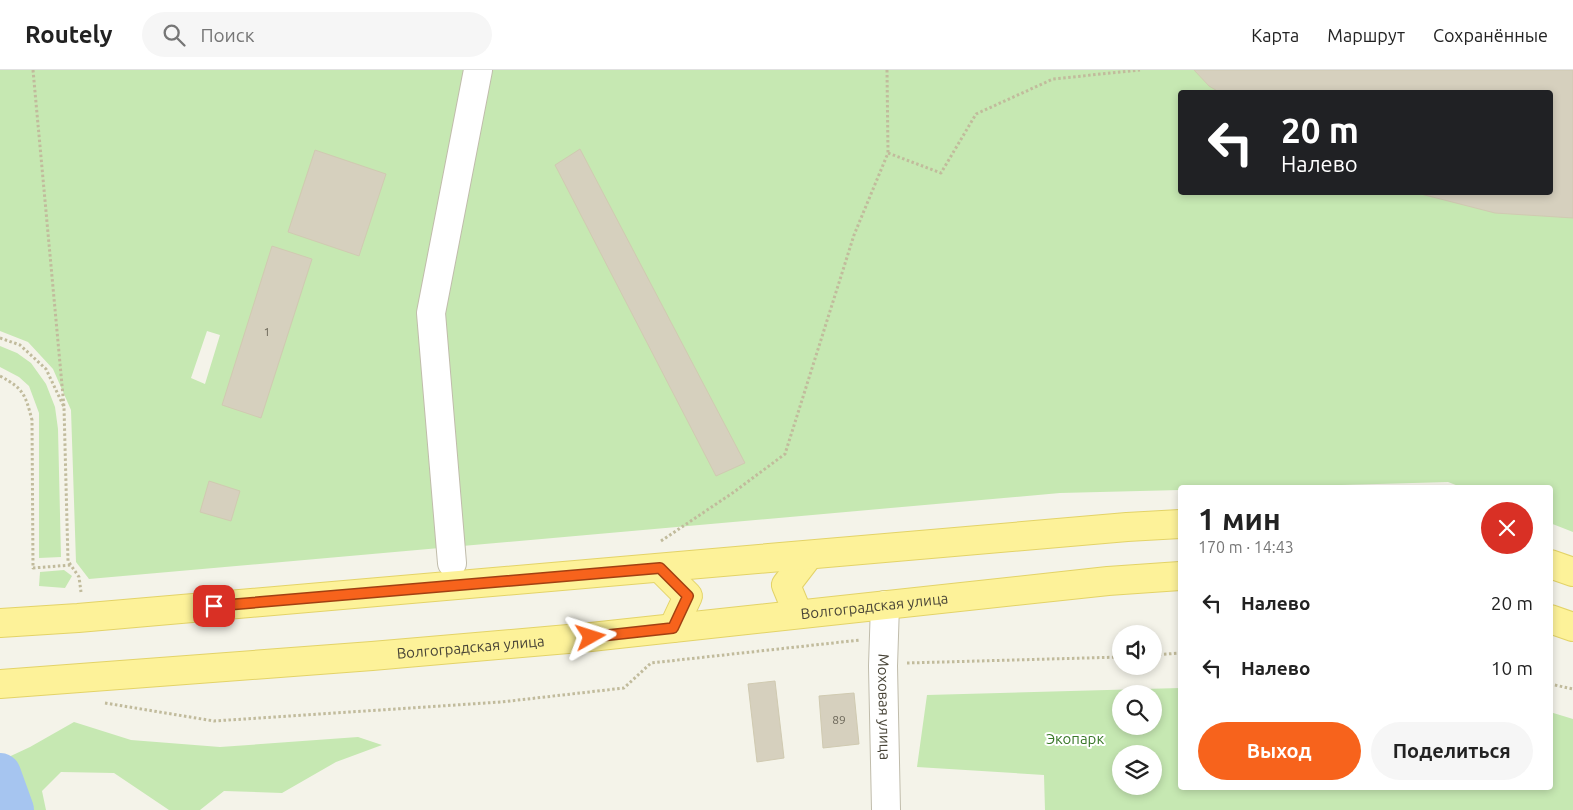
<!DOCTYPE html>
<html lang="ru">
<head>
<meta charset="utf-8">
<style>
	:root { --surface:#fff; --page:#f6f6f6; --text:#222; --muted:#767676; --line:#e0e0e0; --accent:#f7631c }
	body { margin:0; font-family:Ubuntu,sans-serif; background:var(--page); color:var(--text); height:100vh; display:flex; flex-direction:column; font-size:19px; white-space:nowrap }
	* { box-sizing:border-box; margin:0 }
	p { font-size:16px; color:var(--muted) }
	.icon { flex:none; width:28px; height:28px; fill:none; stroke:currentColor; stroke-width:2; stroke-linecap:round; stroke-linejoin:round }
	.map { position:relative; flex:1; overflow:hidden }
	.details { position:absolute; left:1178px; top:415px; width:375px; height:305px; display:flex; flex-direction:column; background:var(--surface); border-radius:5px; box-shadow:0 2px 8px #0003 }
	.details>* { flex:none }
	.guide { position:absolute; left:1178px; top:20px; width:375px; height:105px; border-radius:5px; box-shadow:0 2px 8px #0003; background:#202124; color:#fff; overflow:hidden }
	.tools { position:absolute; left:1112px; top:555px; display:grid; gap:10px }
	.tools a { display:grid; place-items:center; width:50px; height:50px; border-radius:50%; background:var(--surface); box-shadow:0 2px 8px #0003; font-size:25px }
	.pin { position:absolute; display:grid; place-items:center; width:42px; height:42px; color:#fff; margin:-21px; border-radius:10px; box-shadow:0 2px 8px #0006 }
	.me { position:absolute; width:55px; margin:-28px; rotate:84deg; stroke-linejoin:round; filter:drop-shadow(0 0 4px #0008) }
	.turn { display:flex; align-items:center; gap:18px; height:105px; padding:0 20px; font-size:22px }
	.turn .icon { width:65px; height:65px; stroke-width:2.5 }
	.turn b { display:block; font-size:35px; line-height:42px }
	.round { display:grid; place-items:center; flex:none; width:52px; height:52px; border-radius:26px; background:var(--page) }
	.head { display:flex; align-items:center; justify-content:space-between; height:85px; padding:0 20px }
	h1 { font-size:30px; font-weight:700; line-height:38px }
	.action { display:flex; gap:10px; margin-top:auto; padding:10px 20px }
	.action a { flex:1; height:58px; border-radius:30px; background:var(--accent); color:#fff; font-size:20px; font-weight:700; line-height:58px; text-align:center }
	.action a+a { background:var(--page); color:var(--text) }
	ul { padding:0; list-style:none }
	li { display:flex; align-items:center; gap:15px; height:65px; padding:0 20px }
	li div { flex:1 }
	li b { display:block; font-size:19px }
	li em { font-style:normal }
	header { display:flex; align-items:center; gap:30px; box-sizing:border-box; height:70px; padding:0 25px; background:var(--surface); border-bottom:1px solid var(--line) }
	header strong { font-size:24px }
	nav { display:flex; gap:28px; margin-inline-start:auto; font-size:18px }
	.search { width:350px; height:45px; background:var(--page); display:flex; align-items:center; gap:12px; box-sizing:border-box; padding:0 18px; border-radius:28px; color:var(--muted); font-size:19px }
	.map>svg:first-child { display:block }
</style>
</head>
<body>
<header>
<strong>Routely</strong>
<div class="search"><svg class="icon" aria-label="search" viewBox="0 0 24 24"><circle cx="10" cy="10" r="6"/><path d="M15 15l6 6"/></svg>Поиск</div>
<nav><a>Карта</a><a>Маршрут</a><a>Сохранённые</a></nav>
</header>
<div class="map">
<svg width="1573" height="740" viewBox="0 0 1573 740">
	<rect width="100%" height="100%" fill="#f4f3e9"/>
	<g fill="#c6e8b2" fill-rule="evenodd">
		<path d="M0,0H1573V462L1550,453V418L1461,417L1448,412L1271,417L1180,418V420L1060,423L89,509L76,492L71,340L53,299L28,272L0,261ZM1180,22H1550V122H1180ZM207,261L220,265L205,314L191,308Z"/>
		<path d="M0,276L17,283L31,293L46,314L55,337L58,359L61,487L39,488V343L29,316L19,307L0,297Z"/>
		<path d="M64,500L72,506L65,518L39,516L40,502Z"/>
		<path d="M1180,618V718H1550V642L1573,649V740H1045L1044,705L917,697L927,625ZM1121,624H1154V656H1121ZM1121,684H1154V716H1121Z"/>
		<path d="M74,652L131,670L220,677L358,667L382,675L336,692L282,723L224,721L200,740H169L114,703L61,702L42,721L46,740H0V691L30,677Z"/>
	</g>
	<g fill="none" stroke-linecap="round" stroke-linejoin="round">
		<path stroke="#a6c5f0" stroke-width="42" d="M0,704L13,740"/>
	</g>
	<g fill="#d6d0be" stroke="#d0cab1">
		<path d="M1194,0H1573V148L1495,143L1413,122H1550V22H1219L1209,16Z"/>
		<path d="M580,79L745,393L716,406L555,95Z"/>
		<path d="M315,80L386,104L359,186L288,162Z"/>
		<path d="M272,176L312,189L261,348L222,335Z"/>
		<path d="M209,411L240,421L231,451L200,442Z"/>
		<path d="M775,611L784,688L757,692L748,614Z"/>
		<path d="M854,623L859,674L823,678L819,626Z"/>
	</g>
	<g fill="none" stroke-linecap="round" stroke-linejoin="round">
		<defs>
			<g id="minor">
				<path d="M452,493L431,243L478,0"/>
				<path id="s1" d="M885,535L883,596L886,740"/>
			</g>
			<g id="major">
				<path d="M1550,494L1573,502"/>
				<path d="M660,498L688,526L673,558"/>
				<path d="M798,544L786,515L809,485"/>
				<path d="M1550,549L1573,557"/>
				<path d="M0,553L78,548L1127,457L1180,454"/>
				<path id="s2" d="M0,614L372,586L591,567L1108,511L1180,506"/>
			</g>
		</defs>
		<use href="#minor" stroke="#c0bcab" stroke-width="30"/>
		<use href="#major" stroke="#e3d368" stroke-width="30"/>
		<g stroke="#c1bb9c" stroke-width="3" stroke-dasharray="2.5 2.5" stroke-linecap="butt">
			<path d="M33,0L64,337"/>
			<path d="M887,0L888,83"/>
			<path d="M0,268L20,275L46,299L64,337L68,491L79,507L81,522"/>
			<path d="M0,306C24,319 25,324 32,350L33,498L71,495"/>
			<path d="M661,471L734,422L785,384L854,165L888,83L941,103L976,44L1053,9L1140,0"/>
			<path d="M1154,585L1180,583"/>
			<path d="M907,593L1121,587"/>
			<path d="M1550,614L1573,619"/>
			<path d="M105,633L214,651L501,632L624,618L651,593L860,570"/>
		</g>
		<use href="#minor" stroke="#fff" stroke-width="28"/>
		<use href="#major" stroke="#fdf299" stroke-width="28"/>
	</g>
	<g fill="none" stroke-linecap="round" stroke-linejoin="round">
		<defs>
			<path id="route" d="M214,536L660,498L688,526L673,558L591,567"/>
		</defs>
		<use href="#route" stroke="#a14012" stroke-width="12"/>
		<use href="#route" stroke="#f7631c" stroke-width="9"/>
	</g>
	<g text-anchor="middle" stroke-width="4" stroke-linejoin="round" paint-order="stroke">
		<g font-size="12" fill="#6c6759">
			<text x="267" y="266">1</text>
			<text x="839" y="654">89</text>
		</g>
		<g font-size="15" fill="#484437" stroke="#fff">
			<text dy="5" stroke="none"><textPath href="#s2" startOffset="878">Волгоградская улица</textPath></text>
			<text dy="5" stroke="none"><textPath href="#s2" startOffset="472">Волгоградская улица</textPath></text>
			<text dy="5" stroke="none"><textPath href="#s1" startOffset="102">Моховая улица</textPath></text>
		</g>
		<g font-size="15" fill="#3a792a" stroke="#fff">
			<text x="1075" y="674">Экопарк</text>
		</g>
	</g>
</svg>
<div class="tools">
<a><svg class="icon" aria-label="sound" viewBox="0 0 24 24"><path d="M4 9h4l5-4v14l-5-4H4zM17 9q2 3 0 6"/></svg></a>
<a><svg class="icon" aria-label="search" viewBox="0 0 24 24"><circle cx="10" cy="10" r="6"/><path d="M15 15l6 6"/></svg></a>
<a><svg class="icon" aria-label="layers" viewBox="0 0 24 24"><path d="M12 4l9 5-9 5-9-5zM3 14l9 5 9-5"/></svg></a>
</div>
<div class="pin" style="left:214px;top:536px;background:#d93025"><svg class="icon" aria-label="arrive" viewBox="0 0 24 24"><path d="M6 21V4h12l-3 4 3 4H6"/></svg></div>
<svg class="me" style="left:591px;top:567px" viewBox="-20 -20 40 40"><path d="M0-17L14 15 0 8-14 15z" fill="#f7631c" stroke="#fff" stroke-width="4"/></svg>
<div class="guide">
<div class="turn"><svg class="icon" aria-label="left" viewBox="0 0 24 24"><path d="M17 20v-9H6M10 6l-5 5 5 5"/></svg><div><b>20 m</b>Налево</div></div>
</div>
<section class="details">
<div class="head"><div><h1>1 мин</h1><p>170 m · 14:43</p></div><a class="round" style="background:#d93025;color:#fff"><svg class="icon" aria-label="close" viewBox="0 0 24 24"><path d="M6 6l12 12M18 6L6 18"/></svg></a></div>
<ul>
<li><svg class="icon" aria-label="left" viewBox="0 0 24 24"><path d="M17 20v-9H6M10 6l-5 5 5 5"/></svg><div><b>Налево</b></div><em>20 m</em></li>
<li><svg class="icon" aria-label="left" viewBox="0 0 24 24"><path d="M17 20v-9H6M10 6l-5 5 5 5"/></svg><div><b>Налево</b></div><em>10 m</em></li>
</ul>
<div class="action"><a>Выход</a><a>Поделиться</a></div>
</section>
</div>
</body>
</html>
